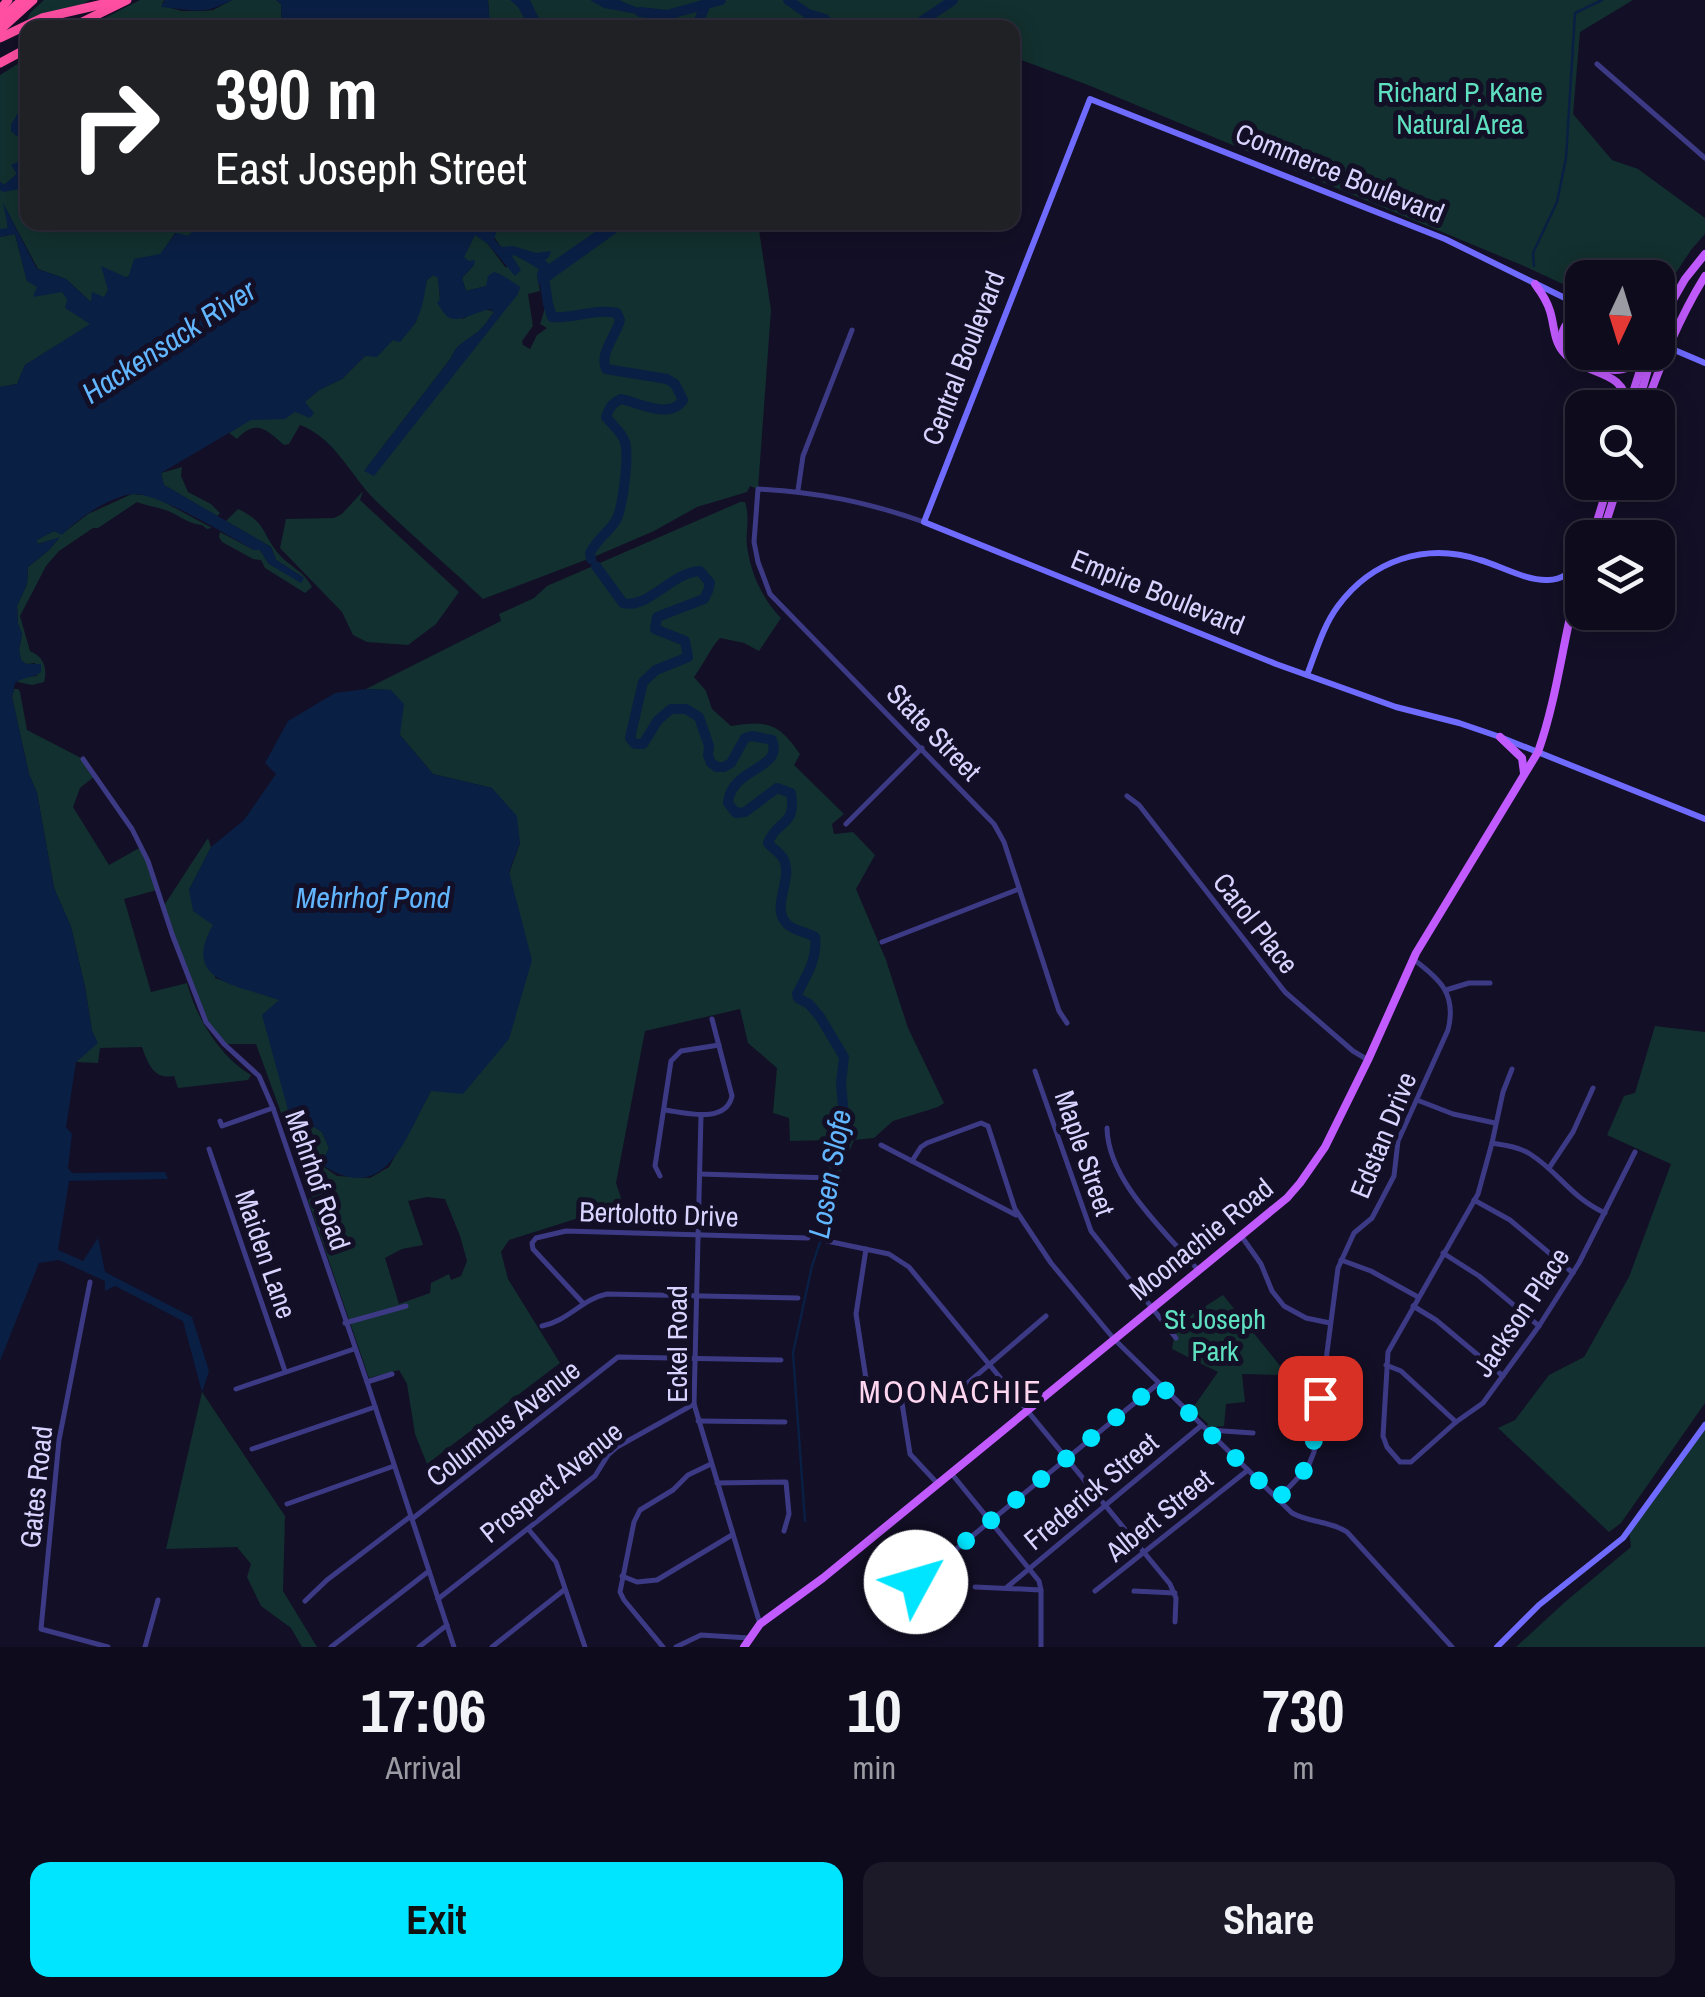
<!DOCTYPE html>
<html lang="en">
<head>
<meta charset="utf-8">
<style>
	:root { --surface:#0e0b1c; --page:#1c1929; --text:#f1f3f6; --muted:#9b9ba3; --line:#2e2b3b; --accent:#00e5ff }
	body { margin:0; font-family:"Archivo Narrow",sans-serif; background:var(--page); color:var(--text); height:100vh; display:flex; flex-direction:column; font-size:38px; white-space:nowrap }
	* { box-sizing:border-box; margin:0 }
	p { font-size:32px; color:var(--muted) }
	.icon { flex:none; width:55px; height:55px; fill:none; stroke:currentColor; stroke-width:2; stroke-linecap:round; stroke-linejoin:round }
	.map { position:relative; height:1647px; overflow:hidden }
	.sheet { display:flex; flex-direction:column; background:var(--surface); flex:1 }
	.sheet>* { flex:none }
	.banner { position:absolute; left:20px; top:20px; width:1000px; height:210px; border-radius:20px; box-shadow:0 5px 25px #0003,0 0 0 2px var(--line); background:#202124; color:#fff; overflow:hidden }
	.needle { width:65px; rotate:184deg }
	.fabs { position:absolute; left:1565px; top:260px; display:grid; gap:20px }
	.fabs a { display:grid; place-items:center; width:110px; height:110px; border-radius:20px; background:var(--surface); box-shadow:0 5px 25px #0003,0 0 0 2px var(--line); font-size:50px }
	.pin { position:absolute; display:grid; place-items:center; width:85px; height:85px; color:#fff; margin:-42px; border-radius:20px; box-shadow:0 5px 15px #0006 }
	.me { position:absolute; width:110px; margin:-55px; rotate:51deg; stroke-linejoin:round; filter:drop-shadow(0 0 8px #0008) }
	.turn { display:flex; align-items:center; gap:35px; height:210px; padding:0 30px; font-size:45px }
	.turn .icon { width:130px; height:130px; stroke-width:2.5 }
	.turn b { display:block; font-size:70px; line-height:85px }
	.eta { display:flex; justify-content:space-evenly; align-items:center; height:170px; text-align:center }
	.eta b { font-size:60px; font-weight:700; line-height:70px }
	.button { display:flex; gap:20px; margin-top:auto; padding:20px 30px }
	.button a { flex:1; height:115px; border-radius:20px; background:var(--accent); color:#111; font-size:40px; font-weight:700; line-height:115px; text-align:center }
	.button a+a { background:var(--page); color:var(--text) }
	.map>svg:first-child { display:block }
</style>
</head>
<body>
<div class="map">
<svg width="1705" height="1647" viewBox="0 0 1705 1647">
	<rect width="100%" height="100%" fill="#130f26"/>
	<g fill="#12302f" fill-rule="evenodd">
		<path d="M44,0H90L80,6L27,20L30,13Z"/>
		<path d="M140,0H165L162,3L167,7L182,11H203L213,10L232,0H276L281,4L282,27L85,28Z"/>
		<path d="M488,0H1633L1580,32L1573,114L1612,160L1638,169L1705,218V234L1691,250L1658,300V278H1582V293L1524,266L1088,85L1013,57L1012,28L490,27Z"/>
		<path d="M27,58V129H24L18,114L11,125L20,138L24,160L19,163L17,174L4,185L0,182V75Z"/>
		<path d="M26,174L28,222L202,223L188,236L175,233L161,254L108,290L104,298L92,303L66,279L38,269L5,207L8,229H0V190L18,189Z"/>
		<path d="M484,223H758L771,310L758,489L750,486L747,492L697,507L654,531L596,556L483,599C448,566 410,534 375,500C351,476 335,438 300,425L289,444L284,445C267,430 256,418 237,439L229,433L251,419H284L319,390L342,379L365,356L393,340L400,341L416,322L427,280L433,275L438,277L440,299L463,319C472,313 484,306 494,312C489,318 483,328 477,333C465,342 457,344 451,358L364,471L517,285L509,282H489L487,286L466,291L462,278L474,265L463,258L475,234L488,244L506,268L511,255H515L540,269L537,274L540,291L528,294L533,326L522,341L523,345L530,349L537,335L547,328L540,324C549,301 545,287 548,264L501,247Z"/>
		<path d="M15,234L27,281L62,292L91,324L25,365L17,384L0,387V237Z"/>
		<path d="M182,467L181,476L188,492L211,504L220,513L217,516L164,485L161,473Z"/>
		<path d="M363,491L360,500L459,592L436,624L408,645L367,642L353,635L342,612L280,548L286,519L334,518L342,514Z"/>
		<path d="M132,494L153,496L212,528L207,529L202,525C184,523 178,513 162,509C153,506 147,506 137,502L98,528H93L59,551L46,566L20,616L30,651C43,656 48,668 44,682L32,685L17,682L23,677L37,676L35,663L26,664L21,660L19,650L22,634L18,624L17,606L27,584L28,567L49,550L59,538L37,544V540L54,531L62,534L88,514Z"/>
		<path d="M740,502H745C751,519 744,535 748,552C752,576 764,601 781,618L759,651L744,643L720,638C709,650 704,664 694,677L706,691L712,709L731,726C767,720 779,723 800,754L794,765L844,814L832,824L834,834L853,832L875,855L856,889L886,960L908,1028L944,1103L938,1107L893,1121L874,1138L854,1140L837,1180L829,1173L831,1140L790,1141L789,1118L773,1113L777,1068L748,1043L740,1009L645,1031L616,1183L623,1204L509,1240L501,1252L508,1279L560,1363L427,1464L415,1434L407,1384L399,1370L369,1378L308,1200L312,1198L256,1044H224L206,1022L163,907L208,838L211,847L189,890L213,925L215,978L280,1000L288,1110L322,1132L329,1148L321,1165L337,1176L370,1178L389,1167L431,1091L520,843L492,788L433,774L400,735L391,690L366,689L501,621L499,614L534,598L547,586ZM427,1197L445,1199L460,1236L467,1261L461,1276L451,1280L449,1274L431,1283L430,1293L399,1304L385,1258L402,1249L423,1245L408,1201Z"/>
		<path d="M238,509C265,522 261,530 277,552C287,565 304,571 312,587L305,593L265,568L261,560L253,559L222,542L219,537L220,532L254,550H260L269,564L304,578L276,560L271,547L226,521Z"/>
		<path d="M14,689H18L20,692L27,730L83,759L95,776L80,788L73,807L109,865L141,847L157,890L124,899L151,992L187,983C196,1017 220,1057 251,1075L248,1080L178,1088L174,1076C154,1080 148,1064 142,1047L100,1048L98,1063L76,1062L97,1042L92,1031L85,987L71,927L54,888L37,793L29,774L12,697Z"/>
		<path d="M1655,1026L1705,1032V1403L1621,1523L1609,1532L1498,1428L1515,1420L1549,1375L1584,1357L1629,1277L1671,1164L1607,1135L1624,1096L1635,1093Z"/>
		<path d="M1223,1295L1281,1367V1375L1242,1374L1245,1402L1226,1404L1224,1426L1205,1428L1208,1424L1192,1409L1218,1372L1172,1349L1176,1325Z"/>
		<path d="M202,1392L285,1516L283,1591L317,1647H302L291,1628L261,1606L247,1577L251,1564L237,1547L166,1549Z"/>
		<path d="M1705,1421V1647H1516L1565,1602L1631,1547L1629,1531Z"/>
	</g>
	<g fill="#0a1f44">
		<path d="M165,0H232C201,16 194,10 161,7Z"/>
		<path d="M276,0H488L490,27H282L281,4Z"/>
		<path d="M510,0H530L543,27H529L518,7Z"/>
		<path d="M590,0H619L664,19L604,8Z"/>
		<path d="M18,113L21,114L25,128L27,129V174L19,189L3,192L0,190V182L4,185L17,174L11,165L24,159L23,153L18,145L19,138L11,131V125Z"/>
		<path d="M3,203L37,269L66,279L91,302L92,292L104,297L108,290L101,266L128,278L134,259L160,254L176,233L188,236L202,223H500L494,239L501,247L513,246L536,253L551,251L549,257L545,260L549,264L608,223H630L545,284H538L537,273L539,269L515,255L512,256L521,270L515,276L488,244L475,235L464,257L469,261L475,260L474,265L462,278L466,291L486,286L488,276L494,272C504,275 511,281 520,287L518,294L374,476L364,471L451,358C456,344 465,342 476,333C483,328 489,319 494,312L490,309C477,311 459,324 448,317C443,313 441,308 437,303L440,299L438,278L433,275L427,280C424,295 423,308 416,321C413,328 405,335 400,342L393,340L377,357L365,356L342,379L319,390L305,402L314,413L310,418L295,412L285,419L251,420L161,473L164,485L271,547L276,560L304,578L301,583L269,564L260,550H254C229,536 160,494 135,494C113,494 77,519 62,535L54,531L37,540L38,544L60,537L49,550L28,567L27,584L17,606L18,624L22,634L19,650L21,660L26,664H41V672C34,678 23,677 15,683L12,697L29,774L37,793L54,888L71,927L85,987L92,1031L98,1043L76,1062L66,1127L72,1134L68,1168L72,1173L165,1172L168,1179L69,1181L58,1250L83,1261L98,1238L105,1272L192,1317L209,1371L202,1392L183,1321L115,1286L105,1291V1281L59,1260L39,1263L0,1361V387L17,384L25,365L90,324L65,308L67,299L62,292L33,297L37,287L27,281L15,234L0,237V229L8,228Z"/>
		<path d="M366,689L391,690L404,704L400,735L433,774L492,788L517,816L520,843L509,872L532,960L509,1039L463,1094L431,1091C405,1138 386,1208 321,1164L329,1148L322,1132L288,1110L262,1015L279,1000C238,985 180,982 213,925L193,911L189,890L211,847L244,820L276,774L265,763L288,721L335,693Z"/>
	</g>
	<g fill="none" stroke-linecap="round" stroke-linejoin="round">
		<g stroke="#0a1f44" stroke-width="2.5">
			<path d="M1534,266L1533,253L1557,202L1566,158L1575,13L1602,0"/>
			<path d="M805,1521L793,1353L812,1266L829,1216L837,1144"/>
		</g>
		<g stroke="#0a1f44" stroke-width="10">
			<path d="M788,0L808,14L825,19L833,28"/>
			<path d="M640,12L667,15L721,0"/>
			<path d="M696,28L705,6"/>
			<path d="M912,28L953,0"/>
			<path d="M545,284L548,304L552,317C574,319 594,308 617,313L620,320C616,336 599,353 606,369L667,379L675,384L683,400C670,420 640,403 621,399C612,403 609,408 606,417C612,425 622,432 625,442C629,456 623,510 615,522C607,533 596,541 590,553L591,559"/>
			<path d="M596,566L623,603C647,610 672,572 700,571L710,583L708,591L704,599L657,617L655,629L685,641L688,657L656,670L643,682L630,738L635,744H643L658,720L671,709H686L699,717L709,746L708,755L711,763L717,767H724L731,763L745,738L752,736L772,740C784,770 731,767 728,803L736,813L745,812L777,788L791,793C797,827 777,819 768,843C773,849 782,854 784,860C793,879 771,907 786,923C793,931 807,932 815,937C818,959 806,976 797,994L798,998L809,1004L820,1017L844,1057L841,1083L845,1128L837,1144"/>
		</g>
		<g stroke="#3d3a85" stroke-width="5">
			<path d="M1597,64L1705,158"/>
			<path d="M798,490L803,456L852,330"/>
			<path d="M924,522C867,502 818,492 758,489L754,542L758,562L770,594L994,824L1004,842L1059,1011L1067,1023"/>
			<path d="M83,759L132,829L148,861L172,934L206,1022L224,1044L259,1076L273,1108L367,1382L454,1647"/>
			<path d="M1127,796L1139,805L1285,992L1353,1051L1368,1060"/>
			<path d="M846,824L922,748"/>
			<path d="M882,942L1019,889"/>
			<path d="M1446,990L1469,983H1490"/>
			<path d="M1512,1069L1503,1092L1492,1143L1478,1194L1388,1352L1383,1436L1387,1447L1400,1462H1411L1456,1422L1483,1403L1539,1326L1579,1263L1635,1152"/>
			<path d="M1035,1071L1091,1231L1176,1338"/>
			<path d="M1417,1100L1453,1114L1495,1123"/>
			<path d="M665,1110C686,1113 726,1124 732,1096L712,1019"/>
			<path d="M701,1115L694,1404L760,1624"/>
			<path d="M220,1121L222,1126L273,1108"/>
			<path d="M1107,1128C1108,1181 1165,1231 1198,1270"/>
			<path d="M1492,1143C1505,1145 1519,1147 1530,1154C1559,1172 1570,1197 1605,1213"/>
			<path d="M881,1145L1016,1215"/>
			<path d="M209,1149L285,1371"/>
			<path d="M912,1161L921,1147L927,1143L981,1123L988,1126L1015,1209L1051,1263L1114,1339L1292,1513C1310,1523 1331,1521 1347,1532L1452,1647"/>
			<path d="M1549,1168L1573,1132L1593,1088"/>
			<path d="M700,1174L832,1178"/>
			<path d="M660,1176L655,1166L671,1061L681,1051L719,1045"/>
			<path d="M1474,1200L1510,1220L1573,1273"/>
			<path d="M1242,1237L1261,1264L1272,1291L1284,1306L1306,1318L1330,1323"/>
			<path d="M827,1241L889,1254L909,1267L1170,1584L1176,1598L1175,1622"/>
			<path d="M1443,1253L1479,1276L1539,1326"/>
			<path d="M1341,1260L1371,1271L1418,1297"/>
			<path d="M90,1282L59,1440L41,1629L108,1647"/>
			<path d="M583,1303L533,1249L532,1243L536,1238L566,1231L808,1238"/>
			<path d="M1413,1306L1436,1320L1503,1376"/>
			<path d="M345,1323L406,1306"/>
			<path d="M542,1326C568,1321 582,1299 607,1294L798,1298"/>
			<path d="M1386,1365L1401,1371L1456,1422"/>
			<path d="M866,1379L856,1314L866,1249"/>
			<path d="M367,1382L392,1374"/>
			<path d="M899,1384L910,1454L938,1484"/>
			<path d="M236,1389L354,1349"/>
			<path d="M943,1404L1046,1316"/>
			<path d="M698,1421L785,1422"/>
			<path d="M1209,1430L1253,1433"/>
			<path d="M252,1449L375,1407"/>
			<path d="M951,1473L1039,1581L1041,1590V1647"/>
			<path d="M717,1483L786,1482L789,1514L784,1531"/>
			<path d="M1278,1499L1308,1467L1314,1452L1338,1268L1354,1233L1372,1218L1394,1176L1398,1141L1448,1030C1457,994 1440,979 1413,959"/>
			<path d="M287,1504L394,1466"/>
			<path d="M412,1519L618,1357L781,1360"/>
			<path d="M529,1530L556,1562L585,1647"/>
			<path d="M622,1576L637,1582L657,1580L732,1535"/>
			<path d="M916,1582L1159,1383"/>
			<path d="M975,1587L1041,1590"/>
			<path d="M1006,1588L1202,1425"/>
			<path d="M1095,1591L1248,1470"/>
			<path d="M1134,1591L1175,1593"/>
			<path d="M438,1599L595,1476L608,1455L617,1447L694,1404"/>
			<path d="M305,1601L327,1580L411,1516"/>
			<path d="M145,1647L158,1600"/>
			<path d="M331,1647L429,1571"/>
			<path d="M419,1647L447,1625"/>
			<path d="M492,1647L564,1590"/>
			<path d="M663,1647L624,1600L620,1592L634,1522L640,1510L673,1490L688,1475L711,1464"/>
			<path d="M676,1647L701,1635L749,1638"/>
		</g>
		<g stroke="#6f6bff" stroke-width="6">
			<path d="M1569,300L1572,307L1582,312"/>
			<path d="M1582,303L1569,300L1445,239L1090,99L924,522L1276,664L1396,707L1459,723L1500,737L1705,819"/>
			<path d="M1658,343L1705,363"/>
			<path d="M1307,675C1316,652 1323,626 1338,606C1372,560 1426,542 1480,560C1501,566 1525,580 1546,580C1563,581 1574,570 1582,557"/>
			<path d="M1497,1647L1539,1605L1623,1538L1705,1425"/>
		</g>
		<g stroke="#c25bff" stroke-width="8">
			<path d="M1535,284C1541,292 1547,301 1550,311C1555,327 1553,342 1566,355C1589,377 1625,368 1628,408"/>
			<path d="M1582,319C1570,317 1565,323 1562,334C1573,365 1621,384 1644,357"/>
			<path d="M1658,326L1685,279L1705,254"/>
			<path d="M1629,405L1643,361"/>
			<path d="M1637,408L1653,352"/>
			<path d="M1645,408C1662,361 1679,318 1705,276"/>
			<path d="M1592,538L1609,482"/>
			<path d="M1601,538L1619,482"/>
			<path d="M1574,619L1582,592"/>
			<path d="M1500,737L1522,758L1524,773"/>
			<path d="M744,1647L760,1624L823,1578L1287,1198L1300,1183L1325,1147L1368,1060L1416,953L1538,752C1559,693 1564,629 1582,569"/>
		</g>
		<g stroke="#ff4fa3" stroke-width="9">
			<path d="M0,10L8,0"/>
			<path d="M0,20L22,0"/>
			<path d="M70,28L127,0"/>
			<path d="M0,30L33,0"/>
			<path d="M0,38L42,18L120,0"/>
			<path d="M0,63L28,48"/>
		</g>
	</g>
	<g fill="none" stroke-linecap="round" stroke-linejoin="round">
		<path stroke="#00e5ff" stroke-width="18" stroke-dasharray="0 32.4" d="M916,1582L1158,1383L1278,1499L1303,1472L1311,1460L1320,1398"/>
	</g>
	<g text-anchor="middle" stroke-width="10" stroke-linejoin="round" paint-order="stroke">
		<g font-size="28" fill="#5fe0c0" stroke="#130f26">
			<text x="1460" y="102">Richard P. Kane<tspan x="1460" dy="32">Natural Area</tspan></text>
			<text x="1215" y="1329">St Joseph<tspan x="1215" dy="32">Park</tspan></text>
		</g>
		<g font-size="28" fill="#d9d4ff" stroke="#130f26">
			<text transform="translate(1340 173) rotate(22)" y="10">Commerce Boulevard</text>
			<text transform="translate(963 358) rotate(-69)" y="10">Central Boulevard</text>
			<text transform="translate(1158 592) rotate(22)" y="10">Empire Boulevard</text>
			<text transform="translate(934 732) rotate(46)" y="10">State Street</text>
			<text transform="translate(1256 923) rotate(52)" y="10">Carol Place</text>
			<text transform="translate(1383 1135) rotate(-68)" y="10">Edstan Drive</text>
			<text transform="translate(1085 1153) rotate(71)" y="10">Maple Street</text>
			<text transform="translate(318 1180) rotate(71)" y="10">Mehrhof Road</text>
			<text transform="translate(659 1214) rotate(2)" y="10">Bertolotto Drive</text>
			<text transform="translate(1201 1239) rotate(-39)" y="10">Moonachie Road</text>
			<text transform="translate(266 1254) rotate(71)" y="10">Maiden Lane</text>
			<text transform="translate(1521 1312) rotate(-56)" y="10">Jackson Place</text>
			<text transform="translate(677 1344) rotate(-90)" y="10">Eckel Road</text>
			<text transform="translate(503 1423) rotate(-38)" y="10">Columbus Avenue</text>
			<text transform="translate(551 1482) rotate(-39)" y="10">Prospect Avenue</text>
			<text transform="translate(36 1487) rotate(-84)" y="10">Gates Road</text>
			<text transform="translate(1091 1491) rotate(-40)" y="10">Frederick Street</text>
			<text transform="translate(1159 1515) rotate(-39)" y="10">Albert Street</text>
		</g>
		<g font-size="30" font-style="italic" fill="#62b6ff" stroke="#130f26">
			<text transform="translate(169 342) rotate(-33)" y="10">Hackensack River</text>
			<text x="373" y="908">Mehrhof Pond</text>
			<text transform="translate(830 1174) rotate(-80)" y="10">Losen Slofe</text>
		</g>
		<g font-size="32" letter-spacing="2.5" fill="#ffd6f0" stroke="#130f26">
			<text x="951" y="1403">MOONACHIE</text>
		</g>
	</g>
</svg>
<div class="fabs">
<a><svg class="needle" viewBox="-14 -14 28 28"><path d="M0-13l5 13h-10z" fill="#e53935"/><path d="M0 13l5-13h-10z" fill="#9b9ba3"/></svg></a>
<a><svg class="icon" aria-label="search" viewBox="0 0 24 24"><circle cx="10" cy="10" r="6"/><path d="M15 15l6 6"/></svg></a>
<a><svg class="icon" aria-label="layers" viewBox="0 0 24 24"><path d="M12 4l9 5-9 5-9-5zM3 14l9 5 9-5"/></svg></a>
</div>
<div class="pin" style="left:1320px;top:1398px;background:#d93025"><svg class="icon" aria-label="arrive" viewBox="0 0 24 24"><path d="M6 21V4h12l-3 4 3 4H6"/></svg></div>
<svg class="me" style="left:916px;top:1582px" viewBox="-20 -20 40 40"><circle r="19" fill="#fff"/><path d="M0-13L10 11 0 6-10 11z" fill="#00e5ff"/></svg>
<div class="banner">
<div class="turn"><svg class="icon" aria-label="right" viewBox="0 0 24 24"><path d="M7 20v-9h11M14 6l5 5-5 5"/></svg><div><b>390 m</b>East Joseph Street</div></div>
</div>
</div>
<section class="sheet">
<div class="eta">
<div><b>17:06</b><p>Arrival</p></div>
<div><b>10</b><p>min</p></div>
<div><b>730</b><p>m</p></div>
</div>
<div class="button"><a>Exit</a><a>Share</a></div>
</section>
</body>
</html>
